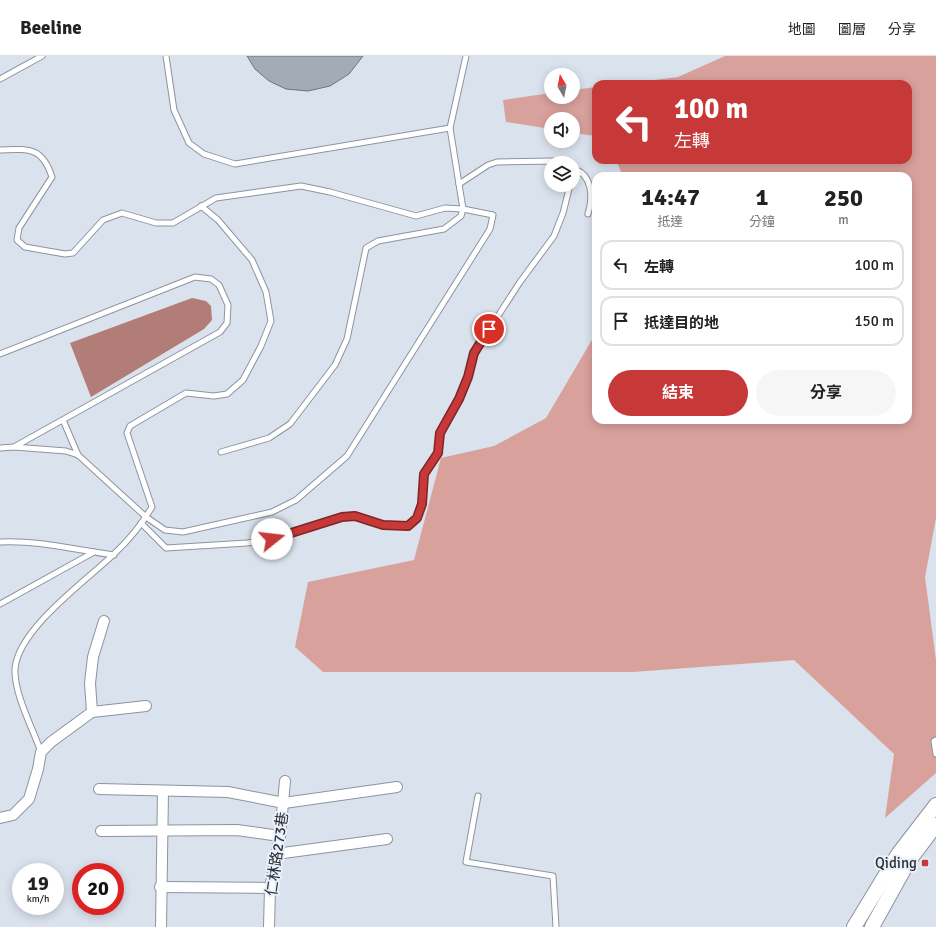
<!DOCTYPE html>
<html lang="zh-TW">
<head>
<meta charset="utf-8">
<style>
	:root { --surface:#fff; --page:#f6f6f6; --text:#222; --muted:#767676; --line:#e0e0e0; --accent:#c73838 }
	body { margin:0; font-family:Signika,"Noto Sans TC",sans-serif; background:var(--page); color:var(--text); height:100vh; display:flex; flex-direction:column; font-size:15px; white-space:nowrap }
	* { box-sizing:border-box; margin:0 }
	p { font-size:13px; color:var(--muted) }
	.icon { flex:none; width:22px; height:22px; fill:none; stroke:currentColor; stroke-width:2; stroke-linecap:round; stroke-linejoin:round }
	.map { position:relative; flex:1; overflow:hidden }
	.panel { position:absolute; left:592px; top:116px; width:320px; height:252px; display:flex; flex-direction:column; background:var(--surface); border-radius:12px; box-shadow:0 2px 10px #0003 }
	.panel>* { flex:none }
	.top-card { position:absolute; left:592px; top:24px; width:320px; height:84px; border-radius:12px; box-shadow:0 2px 10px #0003; background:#c73838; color:#fff; overflow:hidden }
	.needle { width:26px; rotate:350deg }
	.tools { position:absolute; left:544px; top:12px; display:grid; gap:8px }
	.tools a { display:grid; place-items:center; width:36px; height:36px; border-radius:50%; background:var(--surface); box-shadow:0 2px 10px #0003; font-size:20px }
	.speed { position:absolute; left:12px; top:807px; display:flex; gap:8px; font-size:20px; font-weight:700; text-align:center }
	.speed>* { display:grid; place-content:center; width:52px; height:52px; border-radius:50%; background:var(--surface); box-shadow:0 2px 10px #0003; line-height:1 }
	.speed small { font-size:10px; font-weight:400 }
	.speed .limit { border:6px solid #d22; background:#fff; color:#111 }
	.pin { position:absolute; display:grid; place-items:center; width:34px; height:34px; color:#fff; margin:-17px; border:2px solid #fff; border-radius:50%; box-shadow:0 1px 4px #0007 }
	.me { position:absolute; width:44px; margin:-22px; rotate:74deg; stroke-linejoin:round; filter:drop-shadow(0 0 3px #0008) }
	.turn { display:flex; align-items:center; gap:14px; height:84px; padding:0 16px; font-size:18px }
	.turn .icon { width:52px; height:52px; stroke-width:2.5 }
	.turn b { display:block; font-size:28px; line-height:34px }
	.eta { display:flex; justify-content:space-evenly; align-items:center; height:68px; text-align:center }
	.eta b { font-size:24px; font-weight:700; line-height:28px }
	.primary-button { display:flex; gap:8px; margin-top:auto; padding:8px 16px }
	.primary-button a { flex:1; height:46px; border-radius:24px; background:var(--accent); color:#fff; font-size:16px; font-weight:700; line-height:46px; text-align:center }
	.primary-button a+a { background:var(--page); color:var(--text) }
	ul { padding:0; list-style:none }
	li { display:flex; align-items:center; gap:12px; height:50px; margin:0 8px 6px; padding:0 8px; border:2px solid var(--line); border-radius:12px }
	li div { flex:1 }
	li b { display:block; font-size:15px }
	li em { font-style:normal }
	header { display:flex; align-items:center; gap:24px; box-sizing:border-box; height:56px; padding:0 20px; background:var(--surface); border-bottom:1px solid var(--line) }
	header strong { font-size:19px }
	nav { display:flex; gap:22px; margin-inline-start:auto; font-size:14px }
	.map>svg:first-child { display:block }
</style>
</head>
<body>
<header>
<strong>Beeline</strong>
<nav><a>地圖</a><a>圖層</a><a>分享</a></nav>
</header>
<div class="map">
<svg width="936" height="871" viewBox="0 0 936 871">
	<rect width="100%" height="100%" fill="#dae2ed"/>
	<g fill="#d9a19c">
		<path d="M725,0H936V462L925,521L936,604V717L885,762L894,698L794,604L633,616H323L295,591L308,526L414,504L441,402L494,390L546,362L596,277V364H908V120H623L616,104H908V28H622L678,21Z"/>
		<path d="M596,31V80L573,77V63H551V73L506,66L503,44L551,37V41H573V34Z"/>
	</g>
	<path fill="#b27c77" d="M192,242L206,245L211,250L212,264L204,273L91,341L70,287Z"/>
	<path fill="#a3abb5" stroke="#6c747d" d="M247,0H363L349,18L330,30L308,35L286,33L269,25L255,13Z"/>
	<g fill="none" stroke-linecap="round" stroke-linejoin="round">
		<defs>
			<g id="service">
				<path d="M166,0L174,54L189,87L204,98L235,108L450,72"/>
				<path d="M0,23L42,0"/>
				<path d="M0,94C28,93 42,90 52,121L19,172L17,184L25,191L65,198L73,197L103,164L122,157L156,167H173L216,142L301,130L330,136L416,160L445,152L463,153L493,159L490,173L347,400L296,444L272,456L183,476L165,474L146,461L78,399L66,395L14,391"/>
				<path d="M573,113C593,118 593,142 588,158"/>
				<path d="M459,128L488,109L497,106L553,105L557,107"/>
				<path d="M0,298L195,221L211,223L219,229L228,249L227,267L220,276L14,391L0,392"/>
				<path d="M63,364L78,399"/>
				<path d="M221,396L269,382L290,368L335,309L347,283L366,192L378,185L444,173L461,160L463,153L450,72L466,0"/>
				<path d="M141,467L166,492L247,487L273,483L342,461L355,460L383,469L408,470L417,462L422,448L424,417L439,397L440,377L459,343L468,321L474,297L520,226L554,180L563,157L570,129"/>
				<path d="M0,486C39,484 75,494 114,499"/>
				<path d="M0,548L94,496"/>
				<path d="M936,684L934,685L936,698"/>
				<path d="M41,696C33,673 14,638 15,613C18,573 86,525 114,498C129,484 142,468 152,451L127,377L130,370L186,337L214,340L227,338L243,324L261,290L271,265L266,236L252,204L218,164L201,150"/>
				<path d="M478,740L466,806L553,820L556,871"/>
			</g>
			<g id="minor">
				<path d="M92,656L90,627L93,601L104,565"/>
				<path d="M99,733L228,736L284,747L397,731"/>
				<path d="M0,762L13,759L29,743L38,713L41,696L51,686L92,656L146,650"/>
				<path d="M101,775L237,774L280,780"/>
				<path d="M276,798L387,783"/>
				<path d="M160,831L270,832"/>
				<path d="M161,871L163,735"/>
				<path d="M269,871L270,832L280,780L285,725"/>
			</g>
			<g id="secondary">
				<path d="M854,871L899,797L936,749"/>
				<path d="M872,871L908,806L936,769"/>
			</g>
		</defs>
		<use href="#service" stroke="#8d949e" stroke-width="7"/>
		<use href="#minor" stroke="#8d949e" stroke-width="12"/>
		<use href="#secondary" stroke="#8d949e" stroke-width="16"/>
		<use href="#service" stroke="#fff" stroke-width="5"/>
		<use href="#minor" stroke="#fff" stroke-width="10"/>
		<use href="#secondary" stroke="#fff" stroke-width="14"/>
	</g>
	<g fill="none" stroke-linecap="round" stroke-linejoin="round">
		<defs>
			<path id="route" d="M272,483L342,461L355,460L383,469L408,470L417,462L422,448L424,418L438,397L440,377L459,343L468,321L474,297L489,273"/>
		</defs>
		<use href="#route" stroke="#812424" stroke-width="10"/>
		<use href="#route" stroke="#c73838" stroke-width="7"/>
	</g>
	<rect fill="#c73838" stroke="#e8f0fb" stroke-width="1.5" x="921" y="803" width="8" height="8" rx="2"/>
	<g text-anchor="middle" stroke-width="4" stroke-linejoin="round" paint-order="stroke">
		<g font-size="15" fill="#2b2e32" stroke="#e8f0fb">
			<text transform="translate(277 798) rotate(-82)" y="5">仁林路273巷</text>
		</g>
		<g font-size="15" fill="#2b2e32" stroke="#e8f0fb" text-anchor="end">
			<text x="917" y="812">Qiding</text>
		</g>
	</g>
</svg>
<div class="tools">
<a><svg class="needle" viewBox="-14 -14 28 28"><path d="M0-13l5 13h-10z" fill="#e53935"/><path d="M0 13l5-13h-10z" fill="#767676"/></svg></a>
<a><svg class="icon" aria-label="sound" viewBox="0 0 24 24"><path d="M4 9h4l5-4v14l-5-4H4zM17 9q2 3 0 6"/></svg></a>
<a><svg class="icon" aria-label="layers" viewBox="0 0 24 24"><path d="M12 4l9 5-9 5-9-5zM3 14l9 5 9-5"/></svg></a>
</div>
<div class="speed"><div>19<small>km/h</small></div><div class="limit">20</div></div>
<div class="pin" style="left:489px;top:273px;background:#d93025"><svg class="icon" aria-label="arrive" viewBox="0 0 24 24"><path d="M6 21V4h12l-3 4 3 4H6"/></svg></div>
<svg class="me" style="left:272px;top:483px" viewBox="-20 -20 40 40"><circle r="19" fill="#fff"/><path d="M0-13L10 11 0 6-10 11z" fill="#c73838"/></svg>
<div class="top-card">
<div class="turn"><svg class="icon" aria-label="left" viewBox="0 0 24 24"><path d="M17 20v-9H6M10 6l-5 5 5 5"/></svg><div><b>100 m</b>左轉</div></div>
</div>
<section class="panel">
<div class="eta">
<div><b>14:47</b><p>抵達</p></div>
<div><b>1</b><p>分鐘</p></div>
<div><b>250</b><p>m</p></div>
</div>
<ul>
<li><svg class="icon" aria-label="left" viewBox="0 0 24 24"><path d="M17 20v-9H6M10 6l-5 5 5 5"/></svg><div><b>左轉</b></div><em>100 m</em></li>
<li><svg class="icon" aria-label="arrive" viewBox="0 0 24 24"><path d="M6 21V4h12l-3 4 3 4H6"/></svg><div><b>抵達目的地</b></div><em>150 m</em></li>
</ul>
<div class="primary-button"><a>結束</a><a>分享</a></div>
</section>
</div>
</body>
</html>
